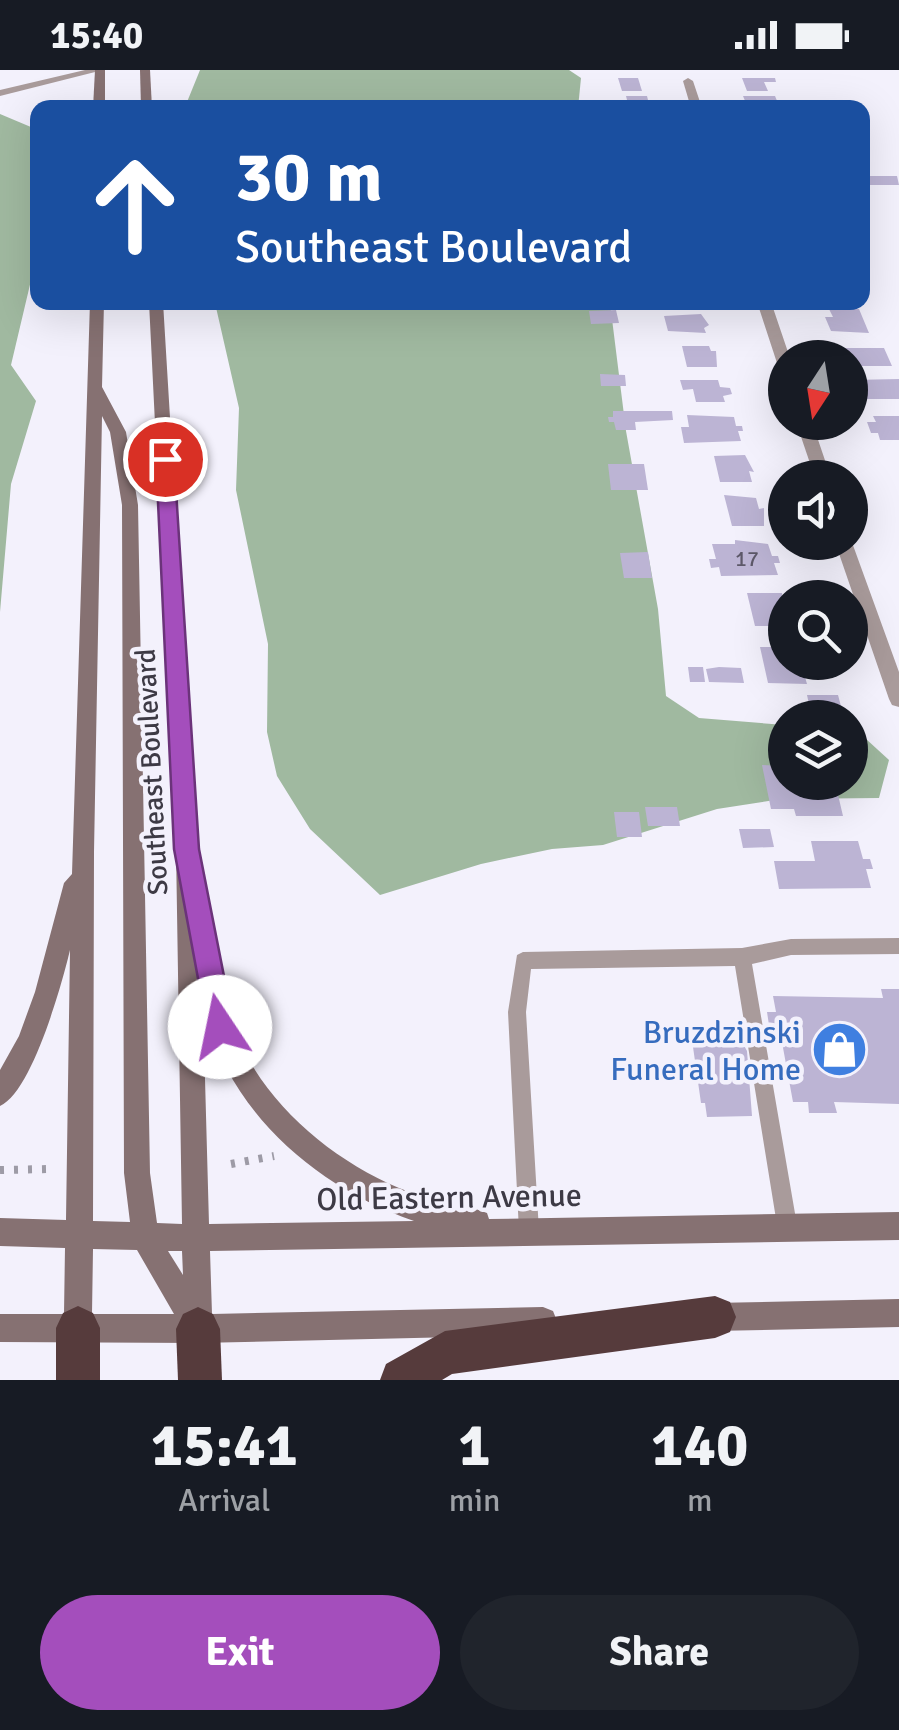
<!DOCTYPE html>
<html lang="en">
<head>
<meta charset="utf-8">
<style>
	:root { --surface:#171b24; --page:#20242c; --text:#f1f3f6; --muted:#9ea1a6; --accent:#a44ebc }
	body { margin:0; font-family:Signika,sans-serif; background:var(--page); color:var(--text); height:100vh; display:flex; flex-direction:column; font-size:38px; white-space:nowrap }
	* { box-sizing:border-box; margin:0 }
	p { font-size:32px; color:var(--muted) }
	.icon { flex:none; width:55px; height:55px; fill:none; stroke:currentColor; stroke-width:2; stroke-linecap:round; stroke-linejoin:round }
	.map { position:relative; height:1310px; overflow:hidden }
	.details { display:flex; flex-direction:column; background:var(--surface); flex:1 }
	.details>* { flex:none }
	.guide { position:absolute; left:30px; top:30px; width:840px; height:210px; border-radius:20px; box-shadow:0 10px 40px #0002; background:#1a4fa0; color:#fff; overflow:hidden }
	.needle { width:65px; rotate:192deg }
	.tools { position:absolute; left:768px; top:270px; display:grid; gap:20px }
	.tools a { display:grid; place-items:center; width:100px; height:100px; border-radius:50%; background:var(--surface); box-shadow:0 10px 40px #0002; font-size:50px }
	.pin { position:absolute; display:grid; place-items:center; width:85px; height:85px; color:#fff; margin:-42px; border:5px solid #fff; border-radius:50%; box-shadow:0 2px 10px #0007 }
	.me { position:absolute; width:110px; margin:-55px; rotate:349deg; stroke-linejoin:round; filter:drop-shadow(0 0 8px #0008) }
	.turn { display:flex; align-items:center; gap:35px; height:210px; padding:0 40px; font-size:45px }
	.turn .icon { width:130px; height:130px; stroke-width:2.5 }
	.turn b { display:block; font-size:70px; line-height:85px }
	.eta { display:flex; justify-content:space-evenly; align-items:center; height:170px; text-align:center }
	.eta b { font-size:60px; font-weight:800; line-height:70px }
	.button { display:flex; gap:20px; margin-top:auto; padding:20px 40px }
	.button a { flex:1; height:115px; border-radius:60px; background:var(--accent); color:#fff; font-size:40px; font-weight:800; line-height:115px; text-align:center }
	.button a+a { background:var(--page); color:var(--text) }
	.status { display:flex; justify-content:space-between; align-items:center; height:70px; padding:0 50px; background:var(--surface); direction:ltr }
	.status svg { height:28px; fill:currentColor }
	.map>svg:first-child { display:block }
</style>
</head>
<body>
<div class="status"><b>15:40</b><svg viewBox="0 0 49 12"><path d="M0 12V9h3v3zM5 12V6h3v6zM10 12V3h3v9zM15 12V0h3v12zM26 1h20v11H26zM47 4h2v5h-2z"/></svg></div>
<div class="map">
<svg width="899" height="1310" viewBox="0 0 899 1310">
	<rect width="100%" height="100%" fill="#f3f1fc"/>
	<g fill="#a0b9a0">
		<path d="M200,0H569L581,8L578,38L185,37Z"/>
		<path d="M0,44L38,60L37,185L11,295L36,331L11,414L0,542Z"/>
		<path d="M215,233H610L626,361L658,539L666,626L699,648L785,655V712H850V658H854L889,690L879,728L781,729L717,739L603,775L552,779L481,794L380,825L310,759L277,706L267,662L268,574L236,420L239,338Z"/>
	</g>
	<g fill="#bcb4d4">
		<path d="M618,8H638L642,21H622Z"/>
		<path d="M742,8H775L776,12H764L768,21H747Z"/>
		<path d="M626,26H647L650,38H629Z"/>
		<path d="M743,26H775L780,38H748Z"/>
		<path d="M862,106H897L899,115H862Z"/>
		<path d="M829,239H859L869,263L831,261L825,247H833Z"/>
		<path d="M616,240L619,253L591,254L589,241Z"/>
		<path d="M701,244L709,255L704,258L706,263L668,261L664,246Z"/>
		<path d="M682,276H709L711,281H716L717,297H687Z"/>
		<path d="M845,278H884L892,296H852L850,288H841L838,280Z"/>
		<path d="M600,304L625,305L626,316H601Z"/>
		<path d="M899,309V329H859L851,310Z"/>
		<path d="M680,310H718L720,317L730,318L732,324L723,326L725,332H696L693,319L683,320Z"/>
		<path d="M613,341H672L673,350L635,352L636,360H616L614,352H609L608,347H613Z"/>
		<path d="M687,345L734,347L736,356H742L743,361H738L741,371L684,373L681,357H689Z"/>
		<path d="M873,346H899V370H880L878,363H871L867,352H876Z"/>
		<path d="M745,385L754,402L749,401L752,412H720L714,386Z"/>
		<path d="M608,394H644L648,420H611Z"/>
		<path d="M724,425L756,428L759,439L764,438V456H732Z"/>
		<path d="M735,470L768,474L772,486H778L780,493H774L778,505L721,506L719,497L711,498L709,489H716L712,474H735Z"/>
		<path d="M648,482L652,508H624L620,483Z"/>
		<path d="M747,523H782L785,556H755Z"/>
		<path d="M760,577H785V592H809L811,600H803L807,614L768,613Z"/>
		<path d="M688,597H703L705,612H690Z"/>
		<path d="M719,597L741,598L744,613L709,612L706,599Z"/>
		<path d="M807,625H838L842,640L810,639Z"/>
		<path d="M762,695L785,696V712H835L843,746H796L794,739H771Z"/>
		<path d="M645,737H677L680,756H648Z"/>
		<path d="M614,742H639L642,767H617Z"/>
		<path d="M739,759H770L774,777L743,778Z"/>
		<path d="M811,771H858L863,789H870L873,799H866L871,818L779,819L774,791H815Z"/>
		<path d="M881,919H899V1034L834,1032L837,1043H809L808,1032H793L779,956L769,955L767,942H776L773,926L883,928Z"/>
		<path d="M734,957L747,981L752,1046L707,1047L705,1033H701L691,963L723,964L722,958Z"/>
	</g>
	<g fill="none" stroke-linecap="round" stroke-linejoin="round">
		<g stroke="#9d9ba6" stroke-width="8" stroke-dasharray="4 10" stroke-linecap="butt">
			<path d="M231,1094L274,1086"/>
			<path d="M0,1100L49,1099"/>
		</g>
		<path fill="#a99b9b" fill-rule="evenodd" d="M899,868V884L791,885L752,894L797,1155L794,1162L787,1165L780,1162L777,1155L735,896L531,899L526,942L539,1161L536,1168L529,1171L522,1168L519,1161L508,942L517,885L523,882L742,878L791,869Z"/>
		<g fill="#a99b9b" fill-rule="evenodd">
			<path d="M85,0H103L0,26V20Z"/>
			<path d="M688,8L693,11L702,38H691L683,11Z"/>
			<path d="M757,232H771L790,288H785V301L778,296Z"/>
			<path d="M796,352H812L831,408H815Z"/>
			<path d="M850,467L899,602V637L892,635L889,629L835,472H850Z"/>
		</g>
		<g fill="#867172" fill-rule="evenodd">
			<path d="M95,0H105V38H93Z"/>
			<path d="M140,0H150L152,38H141Z"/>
			<path d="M90,232H104L102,317L126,362L138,435L150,1103L157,1153L182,1154L176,779L149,232H163L199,827L206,829L209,837C216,876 218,919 233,957C262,1031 327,1087 399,1118C427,1130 459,1132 487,1143L489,1149L899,1142V1170L210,1181L212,1244L543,1237L553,1241L557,1251L553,1261L543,1265L198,1273L0,1272V1244H64L65,1178L0,1176V1148L66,1150L70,880C62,914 32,1022 0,1036V1000L19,966L35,922L64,813L72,804ZM102,346L110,362L122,435L124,1103L130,1152L93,1151L94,782ZM203,936C228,1041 314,1116 414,1151L209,1154ZM93,1179L137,1180L174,1244H92ZM168,1181H182L183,1205Z"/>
			<path d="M899,1229V1257L712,1261L702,1257L698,1247L702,1237L712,1233Z"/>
		</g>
		<g fill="#563b3c" fill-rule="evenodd">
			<path d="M715,1226L730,1232L736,1247L730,1262L715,1268L452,1304L442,1310H380L386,1294L445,1261Z"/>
			<path d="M78,1236L93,1243L100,1258V1310H56V1258L63,1243Z"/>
			<path d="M198,1237L213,1244L220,1259L222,1310H178L176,1259L183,1244Z"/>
		</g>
	</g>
	<path fill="#a44ebc" stroke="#6b337a" stroke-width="2.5" d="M165,383L174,389L199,779L234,957L230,967L220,971L211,967L207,957L174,779L156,389Z"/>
	<defs>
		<symbol id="shop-disc" viewBox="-11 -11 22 22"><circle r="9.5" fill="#3f7fe0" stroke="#f3f1fc"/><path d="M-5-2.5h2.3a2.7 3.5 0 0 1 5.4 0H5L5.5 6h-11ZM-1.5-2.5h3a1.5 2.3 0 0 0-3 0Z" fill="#fff"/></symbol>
	</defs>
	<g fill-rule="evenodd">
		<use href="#shop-disc" x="808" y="948" width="63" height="63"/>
	</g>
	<g text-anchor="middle" stroke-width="9" stroke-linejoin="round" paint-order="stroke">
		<g font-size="22" fill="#5d5869">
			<text x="747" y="496">17</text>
		</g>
		<g font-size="28" fill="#3d3a45" stroke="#f3f1fc">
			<text transform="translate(151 702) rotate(-93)" y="10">Southeast Boulevard</text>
		</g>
		<g font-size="32" fill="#366cbe" stroke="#f3f1fc" text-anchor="end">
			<text x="801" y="973">Bruzdzinski<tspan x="801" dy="37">Funeral Home</tspan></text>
		</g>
		<g font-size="32" fill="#3d3a45" stroke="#f3f1fc">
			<text transform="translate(449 1127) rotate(-1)" y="11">Old Eastern Avenue</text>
		</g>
	</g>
</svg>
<div class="tools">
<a><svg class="needle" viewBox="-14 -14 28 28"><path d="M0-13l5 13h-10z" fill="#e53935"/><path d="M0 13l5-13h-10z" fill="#9ea1a6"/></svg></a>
<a><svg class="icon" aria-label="sound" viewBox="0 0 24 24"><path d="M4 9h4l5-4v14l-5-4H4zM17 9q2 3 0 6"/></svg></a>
<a><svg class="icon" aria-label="search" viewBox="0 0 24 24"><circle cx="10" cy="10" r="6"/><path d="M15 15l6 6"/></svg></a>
<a><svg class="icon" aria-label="layers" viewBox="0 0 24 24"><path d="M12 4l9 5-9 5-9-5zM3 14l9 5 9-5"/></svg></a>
</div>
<div class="pin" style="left:165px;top:389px;background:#d93025"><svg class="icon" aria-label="arrive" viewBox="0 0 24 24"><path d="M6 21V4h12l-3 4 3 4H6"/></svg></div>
<svg class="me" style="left:220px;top:957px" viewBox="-20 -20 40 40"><circle r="19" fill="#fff"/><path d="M0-13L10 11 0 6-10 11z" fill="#a44ebc"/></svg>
<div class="guide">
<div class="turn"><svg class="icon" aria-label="ahead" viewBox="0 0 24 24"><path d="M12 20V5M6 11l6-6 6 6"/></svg><div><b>30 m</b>Southeast Boulevard</div></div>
</div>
</div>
<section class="details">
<div class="eta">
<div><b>15:41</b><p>Arrival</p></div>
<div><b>1</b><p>min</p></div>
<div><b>140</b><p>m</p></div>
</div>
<div class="button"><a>Exit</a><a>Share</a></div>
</section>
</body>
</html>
